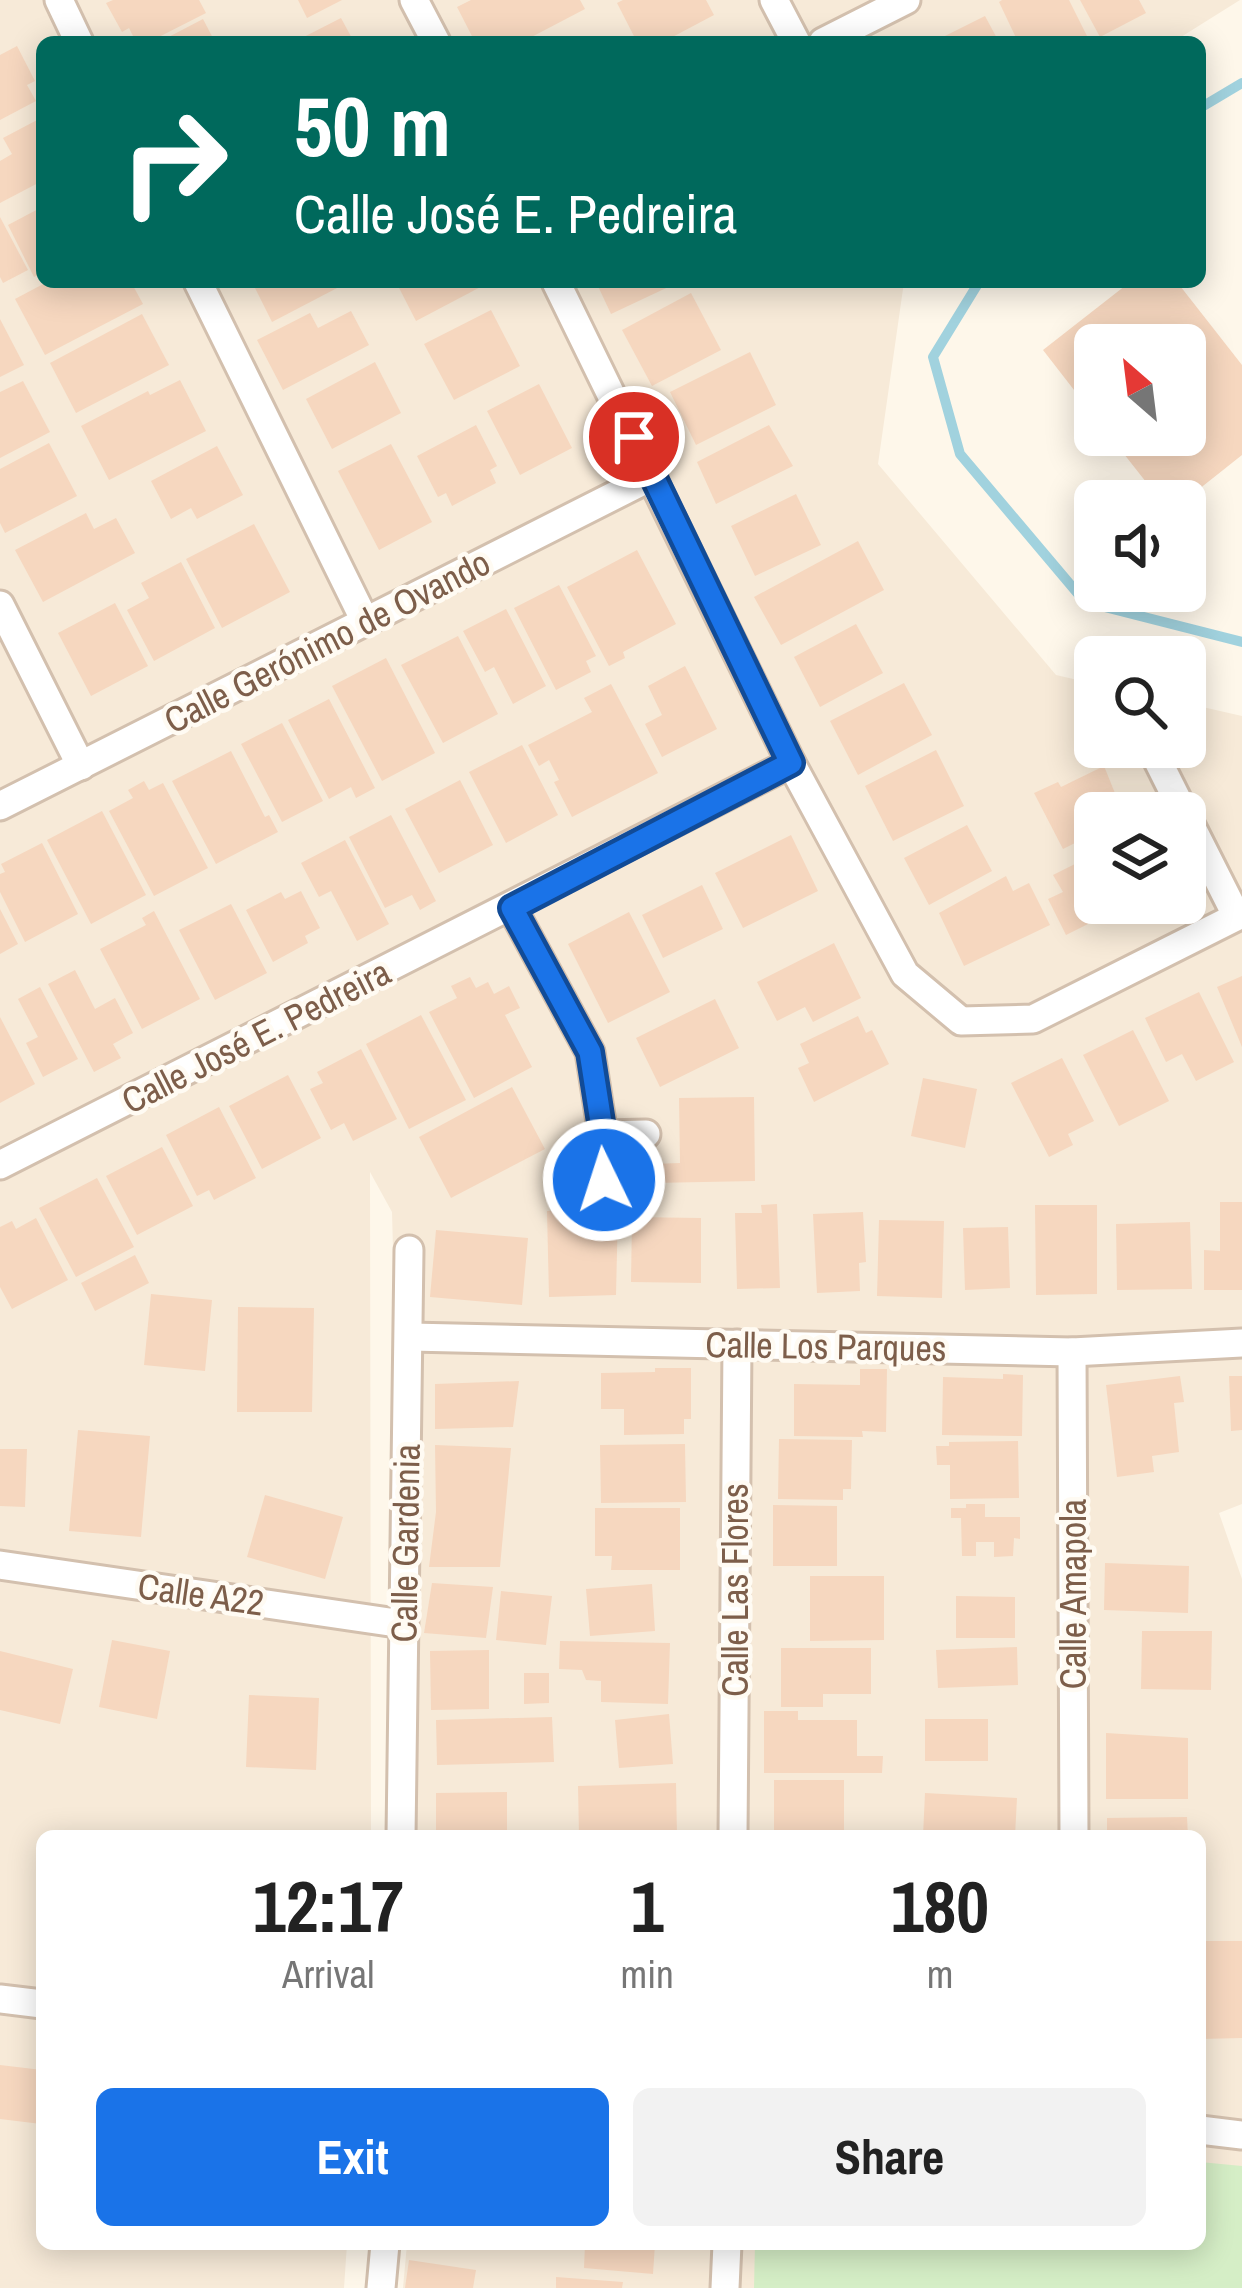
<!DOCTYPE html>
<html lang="en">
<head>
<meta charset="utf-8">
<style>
	:root { --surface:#fff; --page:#f2f2f2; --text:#222; --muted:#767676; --accent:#1a73e8 }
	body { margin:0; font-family:"Archivo Narrow",sans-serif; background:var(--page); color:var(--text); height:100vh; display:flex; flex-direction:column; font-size:45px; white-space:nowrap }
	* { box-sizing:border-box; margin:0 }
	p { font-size:39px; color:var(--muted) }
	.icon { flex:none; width:66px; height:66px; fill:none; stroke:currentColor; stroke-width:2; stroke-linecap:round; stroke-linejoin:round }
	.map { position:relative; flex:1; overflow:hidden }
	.panel { position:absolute; left:36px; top:1830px; width:1170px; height:420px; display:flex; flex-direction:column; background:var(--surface); border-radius:18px; box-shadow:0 6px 30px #0003 }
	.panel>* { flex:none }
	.top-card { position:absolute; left:36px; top:36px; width:1170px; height:252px; border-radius:18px; box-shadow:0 6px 30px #0003; background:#00695c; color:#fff; overflow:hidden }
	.needle { width:78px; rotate:332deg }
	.fabs { position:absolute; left:1074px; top:324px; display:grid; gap:24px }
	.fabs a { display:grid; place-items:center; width:132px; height:132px; border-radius:18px; background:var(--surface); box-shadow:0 6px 30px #0003; font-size:60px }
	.pin { position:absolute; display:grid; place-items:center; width:102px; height:102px; color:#fff; margin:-51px; border:6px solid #fff; border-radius:50%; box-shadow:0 3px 12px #0007 }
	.me { position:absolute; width:132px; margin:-66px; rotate:356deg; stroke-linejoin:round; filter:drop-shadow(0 0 9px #0008) }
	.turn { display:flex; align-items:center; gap:42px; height:252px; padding:0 60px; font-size:54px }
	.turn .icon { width:156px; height:156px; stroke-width:2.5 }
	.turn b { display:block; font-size:84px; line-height:102px }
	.eta { display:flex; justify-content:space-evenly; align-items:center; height:204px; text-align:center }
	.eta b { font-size:72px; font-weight:700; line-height:84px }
	.action { display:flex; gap:24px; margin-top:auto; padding:24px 60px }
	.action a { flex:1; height:138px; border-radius:18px; background:var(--accent); color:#fff; font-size:48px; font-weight:700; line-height:138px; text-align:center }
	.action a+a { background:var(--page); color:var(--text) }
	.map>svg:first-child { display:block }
</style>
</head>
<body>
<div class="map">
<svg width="1242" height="2288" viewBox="0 0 1242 2288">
	<rect width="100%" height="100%" fill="#fef7ea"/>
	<path fill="#f7ead8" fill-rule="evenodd" d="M0,0H1240L1173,42H42V282H904L878,464L1056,675L1095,684V747H1185V703L1242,716V1504L1219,1513L1242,1579V2288H403L407,2244H1200V1836H409L392,1212L370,1172L371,1836H42V2244H347L344,2288H0ZM1095,813H1185V903H1095Z"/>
	<path fill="#d5eec6" d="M1200,2162L1242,2166V2288H754L755,2244H1200Z"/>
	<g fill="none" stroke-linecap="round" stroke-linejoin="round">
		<g stroke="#a1d2de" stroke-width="10">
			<path d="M1200,108L1242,83"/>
			<path d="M979,282L933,357L960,454L1085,602L1242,642"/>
		</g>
	</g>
	<g fill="#f6d7bf">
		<path d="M113,0H199L206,13L149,42H136L129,28L122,32L106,3Z"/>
		<path d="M298,0H342L307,18Z"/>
		<path d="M471,0H580L585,9L522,42H475L457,7Z"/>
		<path d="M623,0H706L714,15L663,42H637L617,3Z"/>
		<path d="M1002,0H1069L1090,42H1018L999,2Z"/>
		<path d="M1080,0H1139L1146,13L1100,37Z"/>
		<path d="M985,16L999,42H933Z"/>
		<path d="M341,18L354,42H294Z"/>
		<path d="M203,19L215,42H159Z"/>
		<path d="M17,46L35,81L27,85L36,101L0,120V55Z"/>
		<path d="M39,119L42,181L0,203V161L12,154L3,138Z"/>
		<path d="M42,207V273L34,277L8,225Z"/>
		<path d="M0,217L28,270L3,283L0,277Z"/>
		<path d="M47,282H131L143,304L45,355L15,299Z"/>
		<path d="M252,282H339L341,286L272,322Z"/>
		<path d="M396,282H490L416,321Z"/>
		<path d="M596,282H679L611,314Z"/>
		<path d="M1130,282H1177L1242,365V455L1184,501H1161L1109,435H1185V345H1095V417L1043,350Z"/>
		<path d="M691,293L721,350L652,386L622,330Z"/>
		<path d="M491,310L520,366L454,400L424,344Z"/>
		<path d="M351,311L369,345L283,390L257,340L310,313L318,328Z"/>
		<path d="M142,314L169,365L76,413L50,363Z"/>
		<path d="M0,319L24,365L0,377Z"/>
		<path d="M750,352L776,405L696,445L670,392Z"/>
		<path d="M375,362L401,413L332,449L306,399Z"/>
		<path d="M180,380L206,431L109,480L81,426L148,391L150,395Z"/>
		<path d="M23,381L50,432L0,458V392Z"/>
		<path d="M539,384L572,448L520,475L487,411Z"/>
		<path d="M476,425L497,466L490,470L496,483L452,506L446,493L438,497L417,456Z"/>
		<path d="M769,425L793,466L716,504L697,462Z"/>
		<path d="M49,443L77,496L5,533L0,523V469Z"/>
		<path d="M391,444L432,522L379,550L338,471Z"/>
		<path d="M217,446L243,495L197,519L191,508L171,519L151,481Z"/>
		<path d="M796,494L821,545L755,576L731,526Z"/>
		<path d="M86,513L94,529L116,518L135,553L43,602L15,550Z"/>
		<path d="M254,524L290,592L222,628L186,559Z"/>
		<path d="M858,541L884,590L781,645L754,597Z"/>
		<path d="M637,550L676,624L623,652L625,658L609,666L567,587Z"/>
		<path d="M181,562L215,628L154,661L127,610L149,598L141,583Z"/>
		<path d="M559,585L596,656L586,661L591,672L556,690L514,608Z"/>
		<path d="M115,603L148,666L91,696L58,633Z"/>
		<path d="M506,609L546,686L513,704L494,667L485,672L463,631Z"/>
		<path d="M856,624L883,673L820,707L794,657Z"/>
		<path d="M458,636L498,714L443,743L401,665Z"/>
		<path d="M386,658L435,753L382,781L332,686Z"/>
		<path d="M685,666L717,729L662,757L645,724L662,715L648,686Z"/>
		<path d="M904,683L932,735L858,775L830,721Z"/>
		<path d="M611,684L658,773L572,817L554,782L559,780L549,760L539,766L528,745L592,712L584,698Z"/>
		<path d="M329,699L375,788L356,798L351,787L329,799L288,720Z"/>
		<path d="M282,723L323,801L282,822L241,744Z"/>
		<path d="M522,745L558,815L506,843L469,772Z"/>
		<path d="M936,750L964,806L893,841L865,786Z"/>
		<path d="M231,751L265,817L269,815L278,832L216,864L172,781Z"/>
		<path d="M1104,766L1123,813H1095V833L1063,849L1034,793L1058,782L1061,787Z"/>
		<path d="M460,780L493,845L439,873L405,809Z"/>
		<path d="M144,781L149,790L163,783L208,868L154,896L109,811L133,798L128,790Z"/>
		<path d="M102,811L146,895L91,924L47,840Z"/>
		<path d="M391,815L436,901L420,910L412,895L385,908L349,837Z"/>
		<path d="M967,825L992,871L929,905L904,858Z"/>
		<path d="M791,835L818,891L743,928L715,873Z"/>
		<path d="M345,840L389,924L357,941L331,891L319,897L301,863Z"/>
		<path d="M42,843L78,914L25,942L0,892V874L5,872L1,864Z"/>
		<path d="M1095,846V903H1130L1066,935L1048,899L1063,892L1053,875L1089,857L1086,851Z"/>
		<path d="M1006,876L1013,891L1029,883L1050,925L964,966L939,913Z"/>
		<path d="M702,885L723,929L663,958L642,915Z"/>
		<path d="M301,891L320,928L305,936L308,943L273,962L246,910L281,892L285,899Z"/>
		<path d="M231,904L267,973L215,1000L179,930Z"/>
		<path d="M0,909L18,944L0,954Z"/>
		<path d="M154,911L200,999L142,1029L100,949L146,925L142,918Z"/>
		<path d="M629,912L670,992L608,1023L568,944Z"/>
		<path d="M834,943L861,998L813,1022L805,1007L777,1021L757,982Z"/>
		<path d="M75,970L95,1009L115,998L133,1033L113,1044L121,1058L94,1072L48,984Z"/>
		<path d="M1242,976V1047L1217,987Z"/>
		<path d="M470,977L476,988L488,982L494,994L509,986L520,1008L505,1015L532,1067L474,1098L429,1012L457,998L451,986Z"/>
		<path d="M40,987L78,1059L43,1077L26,1043L38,1037L18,999Z"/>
		<path d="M1199,992L1234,1062L1196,1081L1182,1054L1166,1062L1145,1018Z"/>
		<path d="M715,999L739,1048L660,1087L636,1038Z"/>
		<path d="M421,1015L466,1100L409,1129L366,1044Z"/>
		<path d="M858,1016L866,1033L872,1030L889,1064L814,1102L798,1068L809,1063L800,1044Z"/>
		<path d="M0,1017L35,1084L0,1103Z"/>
		<path d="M1133,1030L1169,1101L1119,1126L1083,1055Z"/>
		<path d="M361,1049L397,1119L353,1141L344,1123L331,1130L310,1089L323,1083L317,1072Z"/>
		<path d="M1062,1058L1094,1121L1068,1134L1073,1145L1049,1157L1011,1083Z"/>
		<path d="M288,1075L321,1138L262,1169L229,1106Z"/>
		<path d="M923,1078L977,1089L965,1148L911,1136Z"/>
		<path d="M512,1087L545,1149L451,1198L419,1137Z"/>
		<path d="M754,1097L755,1181L652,1183V1164L680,1163L679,1098Z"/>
		<path d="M219,1107L256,1178L214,1200L209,1190L197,1196L166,1135Z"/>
		<path d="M162,1147L193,1206L137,1235L106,1176Z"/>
		<path d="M97,1178L134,1247L76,1277L39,1208Z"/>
		<path d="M1220,1202H1242V1290H1204V1250L1220,1251Z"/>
		<path d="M777,1204L780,1288L737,1289L735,1213H762L761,1205Z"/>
		<path d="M1035,1205H1097V1294L1036,1295Z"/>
		<path d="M618,1209L616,1295L549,1297L547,1211Z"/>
		<path d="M863,1212L866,1262L859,1263L860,1291L817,1293L813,1214Z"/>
		<path d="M632,1217L701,1218V1283L631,1282Z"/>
		<path d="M36,1218L68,1280L12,1309L0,1287V1227L12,1221L16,1229Z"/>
		<path d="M879,1220L944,1221L942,1298L877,1296Z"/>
		<path d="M1190,1222L1192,1289L1117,1290L1116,1224Z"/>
		<path d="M1008,1227L1010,1288L965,1290L963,1228Z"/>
		<path d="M436,1230L528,1238L522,1305L430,1297Z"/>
		<path d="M135,1255L149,1283L95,1311L81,1283Z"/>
		<path d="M151,1294L212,1300L205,1371L144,1365Z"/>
		<path d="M238,1307L314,1308L312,1412H237Z"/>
		<path d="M655,1368H691V1419H684V1434L624,1435V1409H601V1373L655,1372Z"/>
		<path d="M860,1369H887L886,1432L862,1431L863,1437L794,1436V1384L860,1385Z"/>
		<path d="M1003,1374L1023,1375L1022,1436L942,1435L943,1377L1003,1379Z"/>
		<path d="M1180,1376L1184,1402L1174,1403L1179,1452L1152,1456L1154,1472L1117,1477L1106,1385Z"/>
		<path d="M1229,1376H1242V1430L1231,1431Z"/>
		<path d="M519,1381L513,1427L435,1429V1384Z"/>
		<path d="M78,1430L150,1436L141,1537L69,1531Z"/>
		<path d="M779,1439L852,1440L851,1489H843V1500L778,1499Z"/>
		<path d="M1018,1441L1019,1498L950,1499V1465H937L936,1446H949V1442Z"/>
		<path d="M685,1444L686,1502L601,1503L600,1445Z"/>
		<path d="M435,1445L511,1448L500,1567H429L436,1512Z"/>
		<path d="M0,1449H27L25,1507L0,1506Z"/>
		<path d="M265,1495L343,1517L325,1579L247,1557Z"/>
		<path d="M966,1504H985V1517H1020V1539L1014,1538L1013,1556L994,1557V1542H976V1556H962L961,1518H951V1508H966Z"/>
		<path d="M773,1505L837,1506V1566H773Z"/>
		<path d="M595,1508H680V1570H611L612,1556H595Z"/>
		<path d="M1105,1563L1189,1566L1188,1613L1104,1610Z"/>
		<path d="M810,1576H884V1640L810,1641Z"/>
		<path d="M432,1583L493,1587L486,1638L424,1633Z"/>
		<path d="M652,1584L655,1631L590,1636L586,1589Z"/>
		<path d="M501,1591L552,1596L546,1645L496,1640Z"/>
		<path d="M956,1596L1015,1597V1638H956Z"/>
		<path d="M1142,1631H1212L1211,1690L1141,1689Z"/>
		<path d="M112,1640L170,1651L157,1719L99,1707Z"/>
		<path d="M560,1641L670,1643L668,1704L601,1702V1681L586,1680L582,1670L559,1669Z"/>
		<path d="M1017,1647L1018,1685L938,1688L936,1650Z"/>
		<path d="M781,1648H871V1694H823V1707H781Z"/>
		<path d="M489,1650V1709L431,1710L430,1651Z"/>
		<path d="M0,1651L73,1669L60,1724L0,1710Z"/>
		<path d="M524,1673H549V1703L524,1704Z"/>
		<path d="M249,1695L319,1698L316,1770L246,1767Z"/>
		<path d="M764,1711H798V1720H857V1756H883L882,1773H764Z"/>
		<path d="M669,1714L673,1764L619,1768L615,1720Z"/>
		<path d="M552,1717L554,1762L437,1765L436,1720Z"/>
		<rect x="925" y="1719" width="63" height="42"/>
		<path d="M1106,1733L1188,1738V1799H1106Z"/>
		<rect x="774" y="1780" width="70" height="56"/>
		<path d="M676,1783L677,1836H579L578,1786Z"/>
		<path d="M507,1792V1836H436V1793Z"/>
		<path d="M925,1793L1017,1798L1015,1836H923Z"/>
		<path d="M1187,1817L1188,1836H1107V1818Z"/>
		<path d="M1200,1941H1242V2038L1200,2039Z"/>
		<path d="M0,2065L42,2070L41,2124L0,2119Z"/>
		<path d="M585,2244H655L653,2274L584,2268Z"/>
		<path d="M409,2260L476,2270L473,2288H405Z"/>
		<path d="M556,2277L623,2282L622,2288H556Z"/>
	</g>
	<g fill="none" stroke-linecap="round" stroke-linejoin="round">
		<defs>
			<g id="street">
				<path d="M59,0L79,42"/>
				<path d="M414,0L436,42"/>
				<path d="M774,0L796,42"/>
				<path d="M823,42L906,0"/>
				<path d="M198,282L365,621"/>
				<path d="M556,282L791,763L905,974L961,1021L1033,1019L1242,914"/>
				<path d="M0,605L81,766"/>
				<path d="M1151,747L1184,813"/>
				<path d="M0,806L653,476"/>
				<path d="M1185,814L1236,915"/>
				<path d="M512,908L590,1052L603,1135L605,1180"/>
				<path d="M603,1135L646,1134"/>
				<path d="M0,1165L791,763"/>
				<path d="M410,1337L1072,1352L1242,1343"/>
				<path d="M1072,1352L1074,1836"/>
				<path d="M0,1565L403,1624"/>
				<path d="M401,1836L409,1250"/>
				<path d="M733,1836L737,1344"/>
				<path d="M0,1999L42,2004"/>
				<path d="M1200,2130L1242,2135"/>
				<path d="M381,2288L385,2244"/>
				<path d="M725,2288L727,2244"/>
			</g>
		</defs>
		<use href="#street" stroke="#d3c0ae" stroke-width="33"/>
		<use href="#street" stroke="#fff" stroke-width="27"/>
	</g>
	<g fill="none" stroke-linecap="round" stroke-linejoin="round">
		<defs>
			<path id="route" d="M604,1180L603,1135L590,1052L512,908L791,763L634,437"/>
		</defs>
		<use href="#route" stroke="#114b97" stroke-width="30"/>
		<use href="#route" stroke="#1a73e8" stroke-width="21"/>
	</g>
	<g text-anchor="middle" stroke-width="9" stroke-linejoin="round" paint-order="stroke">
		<g font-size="36" fill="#7d5e4a" stroke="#fffbf3">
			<text transform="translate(327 641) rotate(-27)" y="13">Calle Gerónimo de Ovando</text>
			<text transform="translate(256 1036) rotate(-27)" y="13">Calle José E. Pedreira</text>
			<text transform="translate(826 1346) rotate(1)" y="13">Calle Los Parques</text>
			<text transform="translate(405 1543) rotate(-89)" y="13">Calle Gardenia</text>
			<text transform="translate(735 1590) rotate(-90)" y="13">Calle Las Flores</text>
			<text transform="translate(201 1594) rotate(8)" y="13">Calle A22</text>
			<text transform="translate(1073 1594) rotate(-90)" y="13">Calle Amapola</text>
		</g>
	</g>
</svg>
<div class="fabs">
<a><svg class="needle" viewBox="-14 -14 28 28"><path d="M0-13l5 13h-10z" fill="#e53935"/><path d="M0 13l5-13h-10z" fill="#767676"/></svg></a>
<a><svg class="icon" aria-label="sound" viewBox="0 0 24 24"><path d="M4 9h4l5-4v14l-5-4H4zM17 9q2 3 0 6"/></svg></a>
<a><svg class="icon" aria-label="search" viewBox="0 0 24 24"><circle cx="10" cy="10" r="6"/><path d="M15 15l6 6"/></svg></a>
<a><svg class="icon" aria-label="layers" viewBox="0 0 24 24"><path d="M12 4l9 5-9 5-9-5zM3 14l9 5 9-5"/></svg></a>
</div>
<div class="pin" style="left:634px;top:437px;background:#d93025"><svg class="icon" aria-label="arrive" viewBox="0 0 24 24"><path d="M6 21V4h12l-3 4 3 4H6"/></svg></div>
<svg class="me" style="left:604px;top:1180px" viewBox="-20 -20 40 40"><circle r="17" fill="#1a73e8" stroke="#fff" stroke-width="3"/><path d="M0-11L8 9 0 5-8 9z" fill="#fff"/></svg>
<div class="top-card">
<div class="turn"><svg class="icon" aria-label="right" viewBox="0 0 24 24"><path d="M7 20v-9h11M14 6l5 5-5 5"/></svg><div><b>50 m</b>Calle José E. Pedreira</div></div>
</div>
<section class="panel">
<div class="eta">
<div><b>12:17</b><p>Arrival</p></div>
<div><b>1</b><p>min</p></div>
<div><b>180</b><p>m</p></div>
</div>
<div class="action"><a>Exit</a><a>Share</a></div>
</section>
</div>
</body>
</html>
